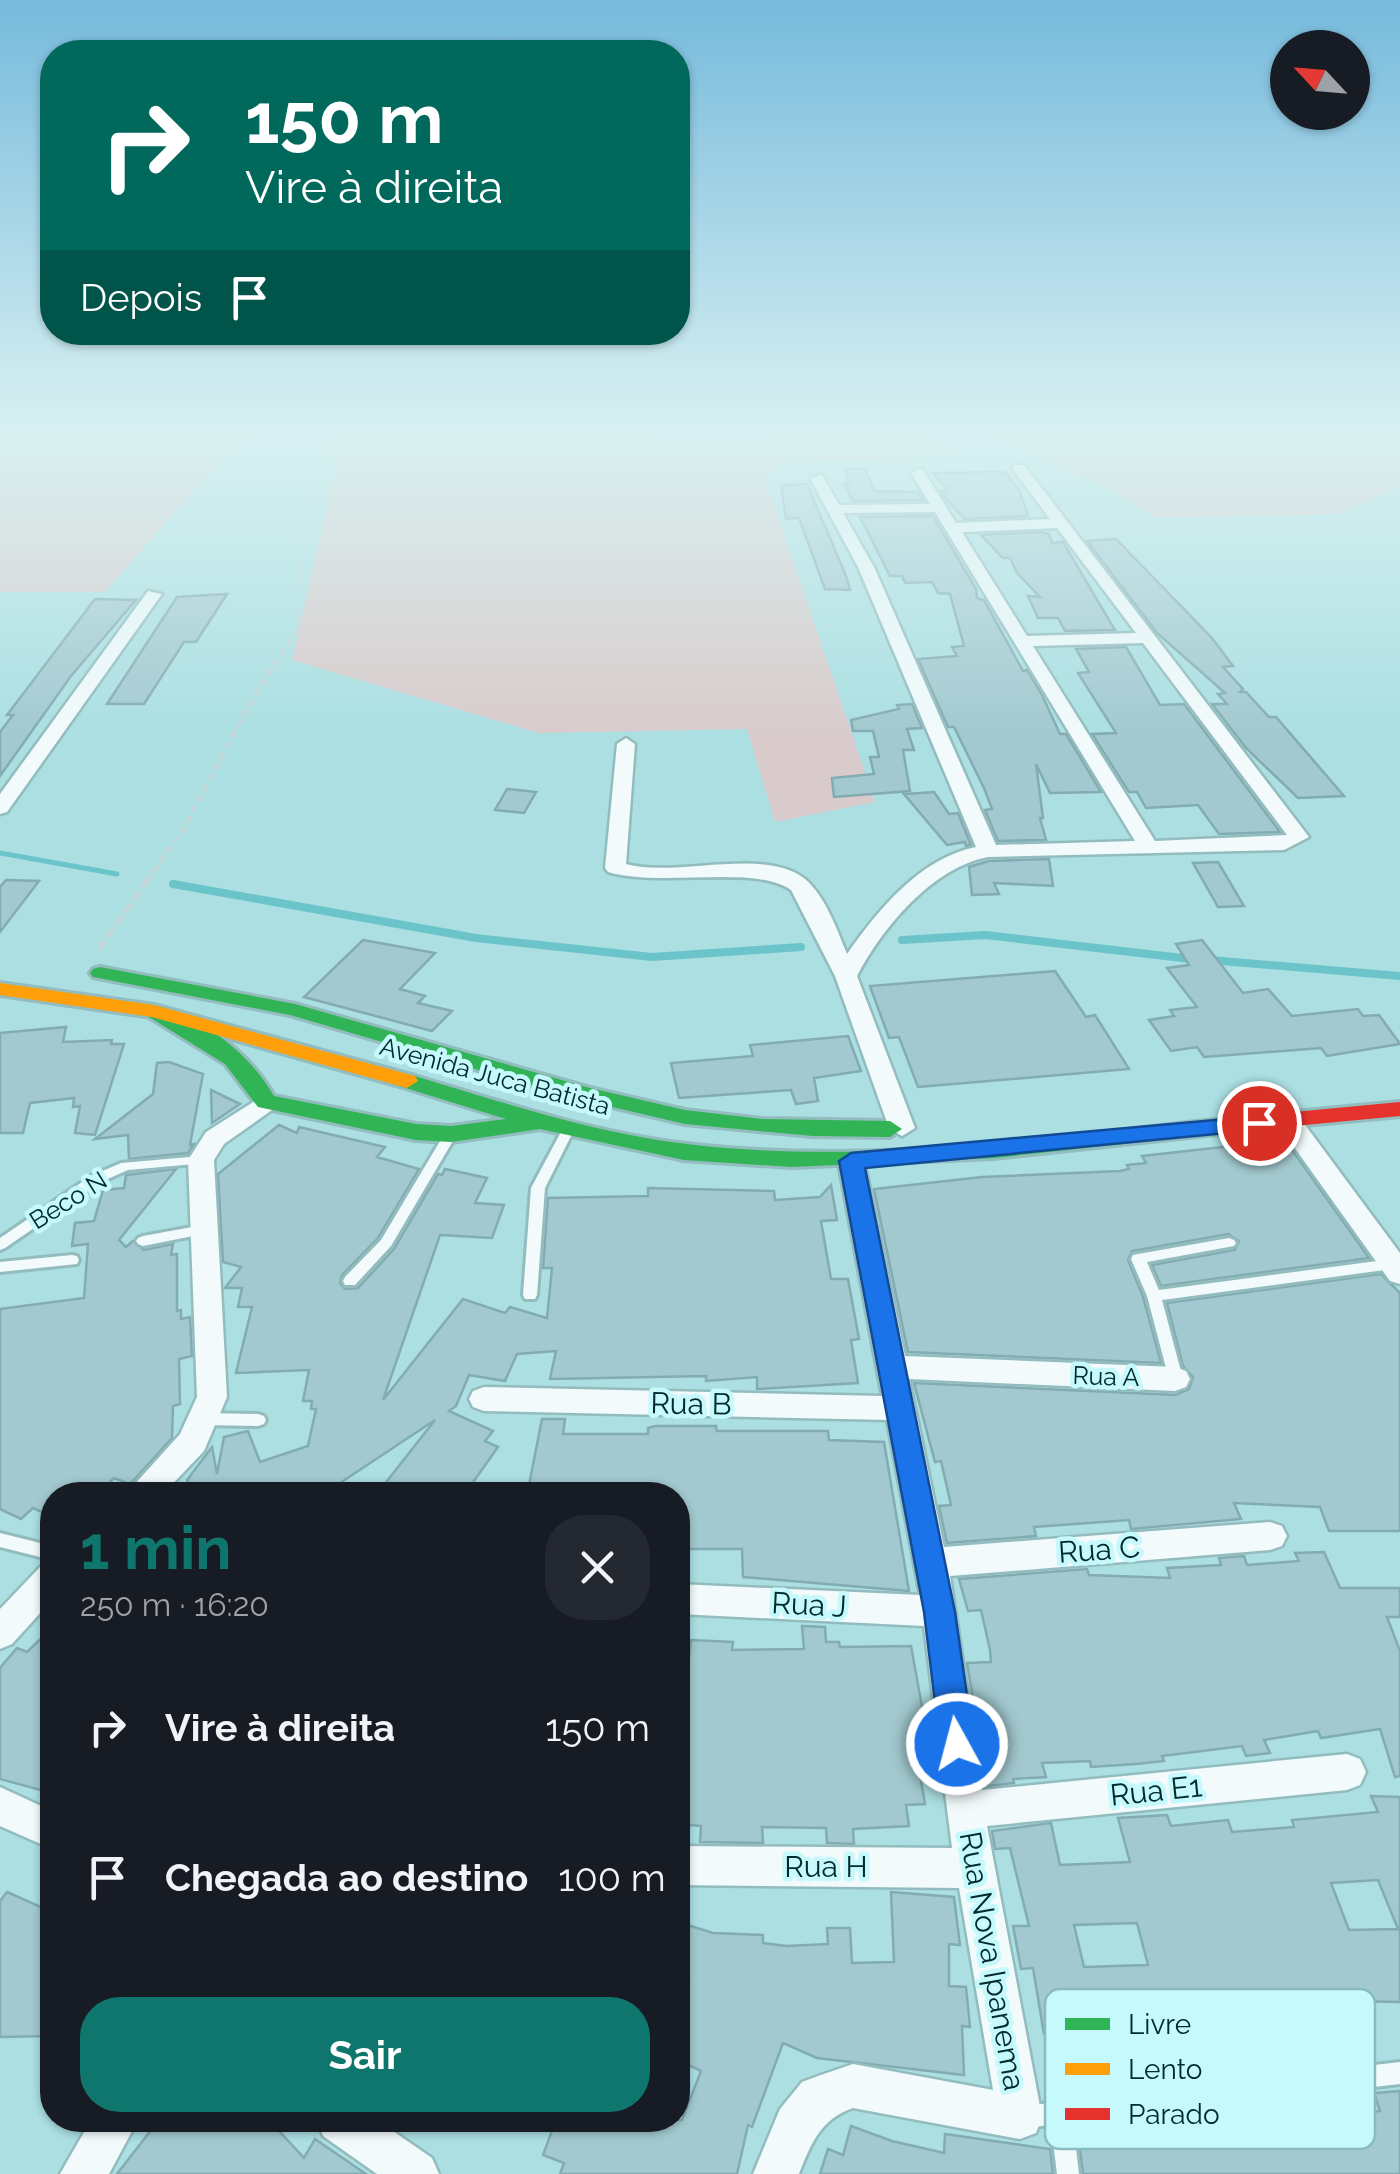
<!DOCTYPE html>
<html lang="pt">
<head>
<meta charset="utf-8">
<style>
	:root { --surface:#171b24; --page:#242831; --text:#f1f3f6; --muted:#9ea1a6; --accent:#0f766e }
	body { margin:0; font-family:Raleway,sans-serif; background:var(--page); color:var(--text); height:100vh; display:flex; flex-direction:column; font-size:38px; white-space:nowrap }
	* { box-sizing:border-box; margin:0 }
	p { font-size:32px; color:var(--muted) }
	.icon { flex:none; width:55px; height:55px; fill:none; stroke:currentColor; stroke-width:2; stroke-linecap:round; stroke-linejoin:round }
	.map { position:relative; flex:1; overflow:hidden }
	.details { position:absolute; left:40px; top:1482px; width:650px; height:650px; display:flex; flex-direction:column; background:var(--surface); border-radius:40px; box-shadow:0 2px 8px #0004 }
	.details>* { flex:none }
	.banner { position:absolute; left:40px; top:40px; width:650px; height:305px; border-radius:40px; box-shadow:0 2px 8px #0004; background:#00695c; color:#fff; overflow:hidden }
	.needle { width:65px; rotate:296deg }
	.buttons { position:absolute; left:1270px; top:30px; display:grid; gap:20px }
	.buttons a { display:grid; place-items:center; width:100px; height:100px; border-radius:50%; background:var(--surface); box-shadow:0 2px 8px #0004; font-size:50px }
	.pin { position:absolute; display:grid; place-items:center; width:85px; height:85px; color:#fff; margin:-42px; border:5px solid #fff; border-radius:50%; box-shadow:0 2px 10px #0007 }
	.me { position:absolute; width:110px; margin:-55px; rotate:353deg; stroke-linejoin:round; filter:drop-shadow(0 0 8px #0008) }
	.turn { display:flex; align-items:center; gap:35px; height:210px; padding:0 40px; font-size:45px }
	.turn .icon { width:130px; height:130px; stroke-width:2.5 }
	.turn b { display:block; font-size:70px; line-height:85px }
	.then { display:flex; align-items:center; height:95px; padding:0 40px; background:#0003; gap:20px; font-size:38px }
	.round { display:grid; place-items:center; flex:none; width:105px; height:105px; border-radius:40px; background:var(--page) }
	.summary { display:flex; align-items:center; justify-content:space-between; height:170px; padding:0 40px }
	h1 { font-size:60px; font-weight:700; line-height:75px; color:var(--accent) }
	.primary-button { display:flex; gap:20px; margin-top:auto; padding:20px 40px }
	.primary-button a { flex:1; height:115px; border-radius:40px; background:var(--accent); color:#fff; font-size:40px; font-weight:700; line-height:115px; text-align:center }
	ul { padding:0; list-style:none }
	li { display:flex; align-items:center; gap:30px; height:150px; padding:0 40px }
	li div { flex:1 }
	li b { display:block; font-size:38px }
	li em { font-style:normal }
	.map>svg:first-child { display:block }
</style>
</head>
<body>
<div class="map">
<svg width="1400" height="2174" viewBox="0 0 1400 2174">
	<rect width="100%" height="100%" fill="#abdfe2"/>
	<g fill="#d9cbcb">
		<path d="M0,430H246L105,592H0Z"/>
		<path d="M351,430H645L644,444L911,435L959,455L783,463L765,478L875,802L775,822L747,729L539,733L292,660L343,436Z"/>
		<path d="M986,430H1400V486L1339,514L1156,518L1105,486Z"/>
	</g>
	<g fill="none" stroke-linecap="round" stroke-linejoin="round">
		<path stroke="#6bc4c9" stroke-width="5" d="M0,853L117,874"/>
		<g stroke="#6bc4c9" stroke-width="8">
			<path d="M173,884L476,938L652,957L801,947"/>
			<path d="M902,940L985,935L1191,959"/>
			<path d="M1210,960L1400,976"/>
		</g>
	</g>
	<g fill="#a2c9cf" stroke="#83abb2" stroke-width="2.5" fill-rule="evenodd">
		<path d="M845,469H865L874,491L918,492L923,500L853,501L844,484L849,483Z"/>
		<path d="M1005,472L1019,490L1028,516L965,519L945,498L941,491H948L933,473Z"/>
		<path d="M807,484L846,576L850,590L825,589L799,518L786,519L781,485Z"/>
		<path d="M933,516L976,589L977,598L984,600L1023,671L1027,670L1042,695L1060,734H1066L1101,792L1050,793L1036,764L1043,818H1040L1046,840L998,841L985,810L992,809L984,788L954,727H948L918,659L957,656L952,647L964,646L950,594L938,593L932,582L905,583L902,576H890L860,517Z"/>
		<path d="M1040,532L1049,534L1052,543L1063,542L1115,630L1065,631L1058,618H1038L1028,596L1040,597L1017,573L1010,558H1003L981,535Z"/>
		<path d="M1116,539L1212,638L1233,666L1223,667L1243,689L1240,692H1246L1269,717H1276L1344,796L1298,798L1246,748L1212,704H1227L1218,694L1225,693L1157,633L1087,541Z"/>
		<path d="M227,594L196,642H184L144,704H107L177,597Z"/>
		<path d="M95,599L136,600L71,676L0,776V732L13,715H7Z"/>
		<path d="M1126,647L1160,705L1184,704L1280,832L1219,834L1198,805L1146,808L1137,792H1129L1092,734L1116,733L1078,673L1089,672L1076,649Z"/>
		<path d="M912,704L922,728L907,729L914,750H903L910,791L834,797L832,778L874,774L870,757H879L873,731H853L851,720L899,709L897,705Z"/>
		<path d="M507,789L536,792L524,813L495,810Z"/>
		<path d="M934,792L949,814L958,813L971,845L966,846L965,842L947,845L904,794Z"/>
		<path d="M1049,859L1053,886L994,883L999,894L972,895L969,867L989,861Z"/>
		<path d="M1218,862L1244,906L1218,907L1193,863Z"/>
		<path d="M6,880L39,881L0,932V887Z"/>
		<path d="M363,940L435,953L400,989L425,996L418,1003L452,1011L432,1031L304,997Z"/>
		<path d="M1202,940L1243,993L1268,989L1292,1016L1358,1009L1363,1016L1379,1015L1400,1044L1327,1056L1321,1048L1204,1057L1197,1047L1171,1051L1149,1020L1174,1016L1170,1010L1197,1007L1167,968L1189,965L1176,944Z"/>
		<path d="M1055,971L1086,1017L1095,1015L1129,1069L918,1087L899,1037L889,1038L870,986Z"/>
		<path d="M66,1027L63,1042L112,1040L111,1044H124L95,1135L75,1133L80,1106L73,1107L74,1098L30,1103L23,1133H0V1033Z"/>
		<path d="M848,1036L861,1071L814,1078L818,1101L796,1104L791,1090L679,1098L671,1063L753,1056L750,1045Z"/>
		<path d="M169,1062L203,1074L190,1145L194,1144L188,1153L129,1159L128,1135L95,1139L153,1094L157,1063Z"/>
		<path d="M211,1090L240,1104L212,1123Z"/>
		<path d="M279,1125L297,1133L299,1127L385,1147L377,1157L419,1169L378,1238L342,1275L340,1283L345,1289L358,1288L394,1249L438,1174L442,1175L445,1169L487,1178L475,1203L504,1205L492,1238L440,1235L383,1400L463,1299L505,1313L510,1307L547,1318L552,1268H543L548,1198L648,1196V1188L774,1191L775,1200L820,1197L831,1185L837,1220L821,1221L831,1279H848L859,1339L851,1340L858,1383L757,1389V1377L706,1381V1376L550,1379L556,1351L517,1354L505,1381L469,1375L456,1406L449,1411L493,1431L485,1441L498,1447L464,1495H376L435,1420L328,1491L323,1487L301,1495H196L187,1480L212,1447L217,1474L224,1437L248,1431L260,1462L308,1446L316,1409H311L312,1401H303L309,1370L236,1373L252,1307H238L242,1288H225L241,1267L223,1262L218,1174Z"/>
		<path d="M1285,1140L1369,1258L1161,1286L1152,1265L1235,1250L1239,1241L1228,1234L1132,1251L1128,1260L1143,1297L1161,1363L908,1352L874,1189L982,1177L1120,1171L1129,1169L1127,1165L1146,1163L1142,1156Z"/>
		<path d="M176,1169L119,1240L126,1247L133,1241L144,1250L173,1244L171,1255L177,1254V1311L181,1310V1319L190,1317L192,1356L179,1359L180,1404L173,1406L172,1438L130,1484L114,1478L97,1495H52V1517L33,1508L21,1519L0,1509V1309L84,1298L88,1244L72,1246L75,1223L94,1221L103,1190L124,1188L126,1175Z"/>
		<path d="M1381,1274L1400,1293V1531H1329L1320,1507L1234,1503L1241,1519L1131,1529L1129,1520L1034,1527L1036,1536L947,1543L939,1506L951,1505L941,1461L935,1462L914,1383L1176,1395L1189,1389L1193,1377L1183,1366L1167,1303Z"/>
		<path d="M542,1419H565L563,1434H648V1428L655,1426H716L717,1431H828L829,1440L884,1442L909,1591L743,1577L742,1549H678V1495H527Z"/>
		<path d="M1324,1552L1340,1588H1400V1617H1387L1400,1651V1776L1395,1777L1380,1729L1321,1738L1318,1731L1264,1740L1270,1753L1246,1756L1242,1746L1162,1756L1164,1761L1136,1764L1091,1767L1090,1761L1042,1763L1046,1777L1013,1779L1014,1783L988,1786L967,1663L991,1662L990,1650L981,1610L968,1611L959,1579L1087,1569L1089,1575L1170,1578L1167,1568L1221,1565L1219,1558L1244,1556L1247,1565L1299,1561L1295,1553Z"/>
		<path d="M802,1626L825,1627L826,1642H839L840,1647L911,1646L927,1734L912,1728L925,1804L906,1805L909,1826L853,1829L854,1844L827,1843L826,1828L762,1827L763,1843L700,1842L701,1826L678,1824V1668L688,1669L691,1640L733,1642L732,1650L804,1649Z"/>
		<path d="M52,1628V1793L0,1779V1668L17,1648L27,1652Z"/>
		<path d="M1371,1796L1400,1797V2002L1356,2001L1365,2026L1333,2028L1336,2036H1321L1336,2055L1308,2058L1310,2063L1270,2067L1265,2056L1181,2067L1184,2074L1099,2077L1089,2031L1044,2034L1033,1968L1021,1969L1013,1926H1029L1010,1848L995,1849L992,1831L1051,1823L1060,1865L1130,1862L1118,1818L1167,1815L1171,1826L1228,1820L1232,1832L1294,1827L1292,1820L1378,1812ZM1378,1880L1398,1929L1349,1930L1331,1883ZM1137,1923L1148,1965L1084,1967L1074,1925Z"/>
		<path d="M7,1892L52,1912V2036L0,2037V1901Z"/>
		<path d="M891,1892L954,1897L960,1945L949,1944V1986L966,1987L970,2027L962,2026L964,2075L817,2058L783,2043L752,2127L748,2125L737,2174H560L564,2163L543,2155L556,2120H682L701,2071L678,2060V2010L689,1977L678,1972V1922L713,1933L763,1935V1943L787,1946L828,1944L827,1928H850L852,1963L894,1962Z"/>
		<path d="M1400,2091V2174H1083L1077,2125L1143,2118H1196L1203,2138L1262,2140L1260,2132L1306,2131L1296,2100L1332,2116L1380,2111L1374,2093Z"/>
		<path d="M159,2120H269L304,2158L315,2139L366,2174H117Z"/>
		<path d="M851,2126L892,2141L944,2153L945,2134L1050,2149L1053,2174H820L828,2149L843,2155Z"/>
	</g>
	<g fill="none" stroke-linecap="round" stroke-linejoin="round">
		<defs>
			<g id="lane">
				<path d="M568,1126L574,1130L545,1188L537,1295L535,1299H525L523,1295L531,1188L562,1130Z"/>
				<path d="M451,1130L457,1134L391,1246L355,1285H345L343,1281L345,1277L381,1240L446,1131Z"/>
				<path d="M201,1156L206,1157L208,1160L206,1163L128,1170L101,1182L5,1248L0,1250V1238L91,1176L121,1163Z"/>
				<path d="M203,1225L208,1227L210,1230L208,1233L143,1246L138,1244L136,1241L138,1238L143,1236Z"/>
				<path d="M1229,1238L1234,1240L1236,1243L1234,1246L1147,1262L1159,1290L1392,1259L1397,1260L1399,1264L1397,1268L1392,1269L1162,1300L1183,1379L1180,1383L1175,1385L1170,1383L1147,1296L1131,1259L1133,1255L1138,1254Z"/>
				<path d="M72,1255L77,1256L79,1260L77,1264L0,1272V1262Z"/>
				<path d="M203,1413L258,1414L264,1416L266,1420L264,1424L258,1426L203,1425L197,1423L195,1419L197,1415Z"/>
				<path d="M0,1533L52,1546V1560L0,1547Z"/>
				<path d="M1400,2062V2084L1073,2122L1079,2174H1057L1051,2125L1025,2128L1017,2125L1014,2117L1017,2109L1025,2106Z"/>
			</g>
			<g id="street">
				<path d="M1014,465H1024L1309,837L1284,850L988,857C932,868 883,927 857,976L915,1128L902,1136L889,1128L835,976L791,890C753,864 662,888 608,872L605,868L617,744L626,738L635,744L626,864C676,878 764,846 805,879C826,897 837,930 847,954C878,910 920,858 976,847L858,567L810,478L822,475L839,505L930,504L911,473L918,469L923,470L956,523L1050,519L1012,468ZM935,512L1135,841L996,845L874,567L843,513ZM1057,528L1136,633L1027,636L962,532ZM1143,643L1287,835L1155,841L1033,646Z"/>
				<path d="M148,591L162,594L7,812L0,814V794Z"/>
				<path d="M266,1094L279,1102L275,1108L224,1144L214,1160L227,1397L204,1451L162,1495H125L180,1434L197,1397L188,1160L206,1132Z"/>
				<path d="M1288,1112L1297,1114L1400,1253V1284L1390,1281L1279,1126L1275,1120L1279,1114Z"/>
				<path d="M851,1152L860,1155L864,1161L905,1356L1175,1367L1186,1371L1190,1379L1186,1387L1175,1391L909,1379L944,1547L1270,1522L1282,1526L1287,1536L1282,1546L1270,1550L950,1576L982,1790L1347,1754L1360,1759L1366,1772L1360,1785L1347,1790L987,1826L1042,2117L1036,2133L1020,2139L853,2108C821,2119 811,2143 799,2174H753L780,2109L802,2082L818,2076L853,2064L993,2090L959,1888L678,1885V1846L952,1848L924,1626L678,1614V1584L920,1595L887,1420L484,1411L473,1407L469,1399L473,1391L484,1387L882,1396L838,1161L842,1155Z"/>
				<path d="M52,1562V1600L12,1644L0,1649V1609L40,1567Z"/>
				<path d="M0,1787L52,1811V1849L0,1826Z"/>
				<path d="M91,2120H138L109,2174H60Z"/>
				<path d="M317,2120H377L432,2158L439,2174H377L323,2136Z"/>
			</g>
			<g id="fast">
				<path d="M100,967L295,1004L590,1088L685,1110L762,1119L890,1121L902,1129L890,1137L813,1136L685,1124L578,1099L290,1015L93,977L90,973L93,969Z"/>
				<path d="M157,1006C204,1018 251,1055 274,1096L416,1124L451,1126L506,1119L399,1086L396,1081L399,1076H415C504,1103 594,1133 687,1144C878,1167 1072,1134 1262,1115L1274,1122L1262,1129L994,1158L792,1167L684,1160L540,1129L451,1142L416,1140L258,1107L225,1064L149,1017L146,1012L149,1007Z"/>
			</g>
			<path id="slow" d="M0,983L154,1005L415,1076L418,1081L407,1088L152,1017L0,995Z"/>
			<path id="jam" d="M1400,1102V1116L1262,1129L1250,1122L1262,1115Z"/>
		</defs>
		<use href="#lane" stroke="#92bcbe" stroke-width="6"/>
		<use href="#street" stroke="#92bcbe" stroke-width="5"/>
		<use href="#fast" stroke="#92bcbe" stroke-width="6"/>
		<use href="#slow" stroke="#92bcbe" stroke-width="6"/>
		<use href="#jam" stroke="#92bcbe" stroke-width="6"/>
		<path stroke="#c4d6d7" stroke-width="2.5" stroke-dasharray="6 2.5" stroke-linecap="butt" d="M299,629L304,520L332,430"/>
		<path stroke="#c4d6d7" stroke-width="4" stroke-dasharray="8 4" stroke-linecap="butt" d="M146,882L181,833L255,695L299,626"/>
		<path stroke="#c4d6d7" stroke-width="5" stroke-dasharray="10 5" stroke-linecap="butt" d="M99,949L148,880"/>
		<use href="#lane" fill="#f2fafb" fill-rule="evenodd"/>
		<use href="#street" fill="#f2fafb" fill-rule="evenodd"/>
		<use href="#fast" fill="#30b455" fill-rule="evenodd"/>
		<use href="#slow" fill="#ff9f0a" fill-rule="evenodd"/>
		<use href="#jam" fill="#e5322d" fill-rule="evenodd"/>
	</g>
	<linearGradient id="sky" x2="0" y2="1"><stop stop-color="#76badc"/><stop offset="0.59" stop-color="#d9f1f2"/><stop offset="1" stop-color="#d9f1f2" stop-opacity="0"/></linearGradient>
	<rect width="1400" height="735" fill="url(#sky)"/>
	<path fill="#1a73e8" stroke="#114b97" stroke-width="2.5" d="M1259,1116L1267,1118L1270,1123L1267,1129L865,1168L955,1612L974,1744L969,1755L957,1760L945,1755L940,1744L924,1612L839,1161L851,1153Z"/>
	<g text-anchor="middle" stroke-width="9" stroke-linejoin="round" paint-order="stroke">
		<g font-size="25" fill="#002a2d" stroke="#c5f9fc">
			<text transform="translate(495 1076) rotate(15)" y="9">Avenida Juca Batista</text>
			<text transform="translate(68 1200) rotate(-32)" y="9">Beco N</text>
			<text transform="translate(1106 1376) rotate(2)" y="9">Rua A</text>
		</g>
		<g font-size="30" fill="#002a2d" stroke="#c5f9fc">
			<text transform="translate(691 1404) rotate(1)" y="10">Rua B</text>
			<text transform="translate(1099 1550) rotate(-4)" y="10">Rua C</text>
			<text transform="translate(809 1605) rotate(3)" y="10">Rua J</text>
			<text transform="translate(1156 1791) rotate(-6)" y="10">Rua E1</text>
			<text x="826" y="1877">Rua H</text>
			<text transform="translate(992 1961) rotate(80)" y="10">Rua Nova Ipanema</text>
		</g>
	</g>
	<rect x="1045" y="1989" width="330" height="160" rx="15" fill="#c5f9fc" stroke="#8abbbe" stroke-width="2.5"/>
	<rect x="1065" y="2018" width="45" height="12" fill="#30b455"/>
	<rect x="1065" y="2063" width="45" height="12" fill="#ff9f0a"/>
	<rect x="1065" y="2108" width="45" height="12" fill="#e5322d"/>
	<g font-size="28" fill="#002a2d">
		<text x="1128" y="2034">Livre</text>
		<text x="1128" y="2079">Lento</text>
		<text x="1128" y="2124">Parado</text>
	</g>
</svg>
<div class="buttons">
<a><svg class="needle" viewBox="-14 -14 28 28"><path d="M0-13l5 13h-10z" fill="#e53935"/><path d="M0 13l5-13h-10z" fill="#9ea1a6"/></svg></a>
</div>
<div class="pin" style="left:1259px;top:1123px;background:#d93025"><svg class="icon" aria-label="arrive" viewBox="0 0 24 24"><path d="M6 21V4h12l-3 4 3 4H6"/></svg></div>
<svg class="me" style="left:957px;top:1744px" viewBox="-20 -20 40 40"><circle r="17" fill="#1a73e8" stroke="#fff" stroke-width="3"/><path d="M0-11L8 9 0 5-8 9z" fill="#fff"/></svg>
<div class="banner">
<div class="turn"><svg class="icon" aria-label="right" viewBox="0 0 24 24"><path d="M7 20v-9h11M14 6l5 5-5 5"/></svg><div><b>150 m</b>Vire à direita</div></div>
<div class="then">Depois<svg class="icon" aria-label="arrive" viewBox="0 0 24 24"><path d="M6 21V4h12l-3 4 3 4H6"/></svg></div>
</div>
<section class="details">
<div class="summary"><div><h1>1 min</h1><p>250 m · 16:20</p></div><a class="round"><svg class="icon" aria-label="close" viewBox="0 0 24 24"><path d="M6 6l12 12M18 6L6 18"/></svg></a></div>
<ul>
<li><svg class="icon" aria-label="right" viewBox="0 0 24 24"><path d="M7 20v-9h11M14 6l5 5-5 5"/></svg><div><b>Vire à direita</b></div><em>150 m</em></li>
<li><svg class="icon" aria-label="arrive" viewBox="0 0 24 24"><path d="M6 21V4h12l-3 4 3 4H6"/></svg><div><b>Chegada ao destino</b></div><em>100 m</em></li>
</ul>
<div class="primary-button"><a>Sair</a></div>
</section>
</div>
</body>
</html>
